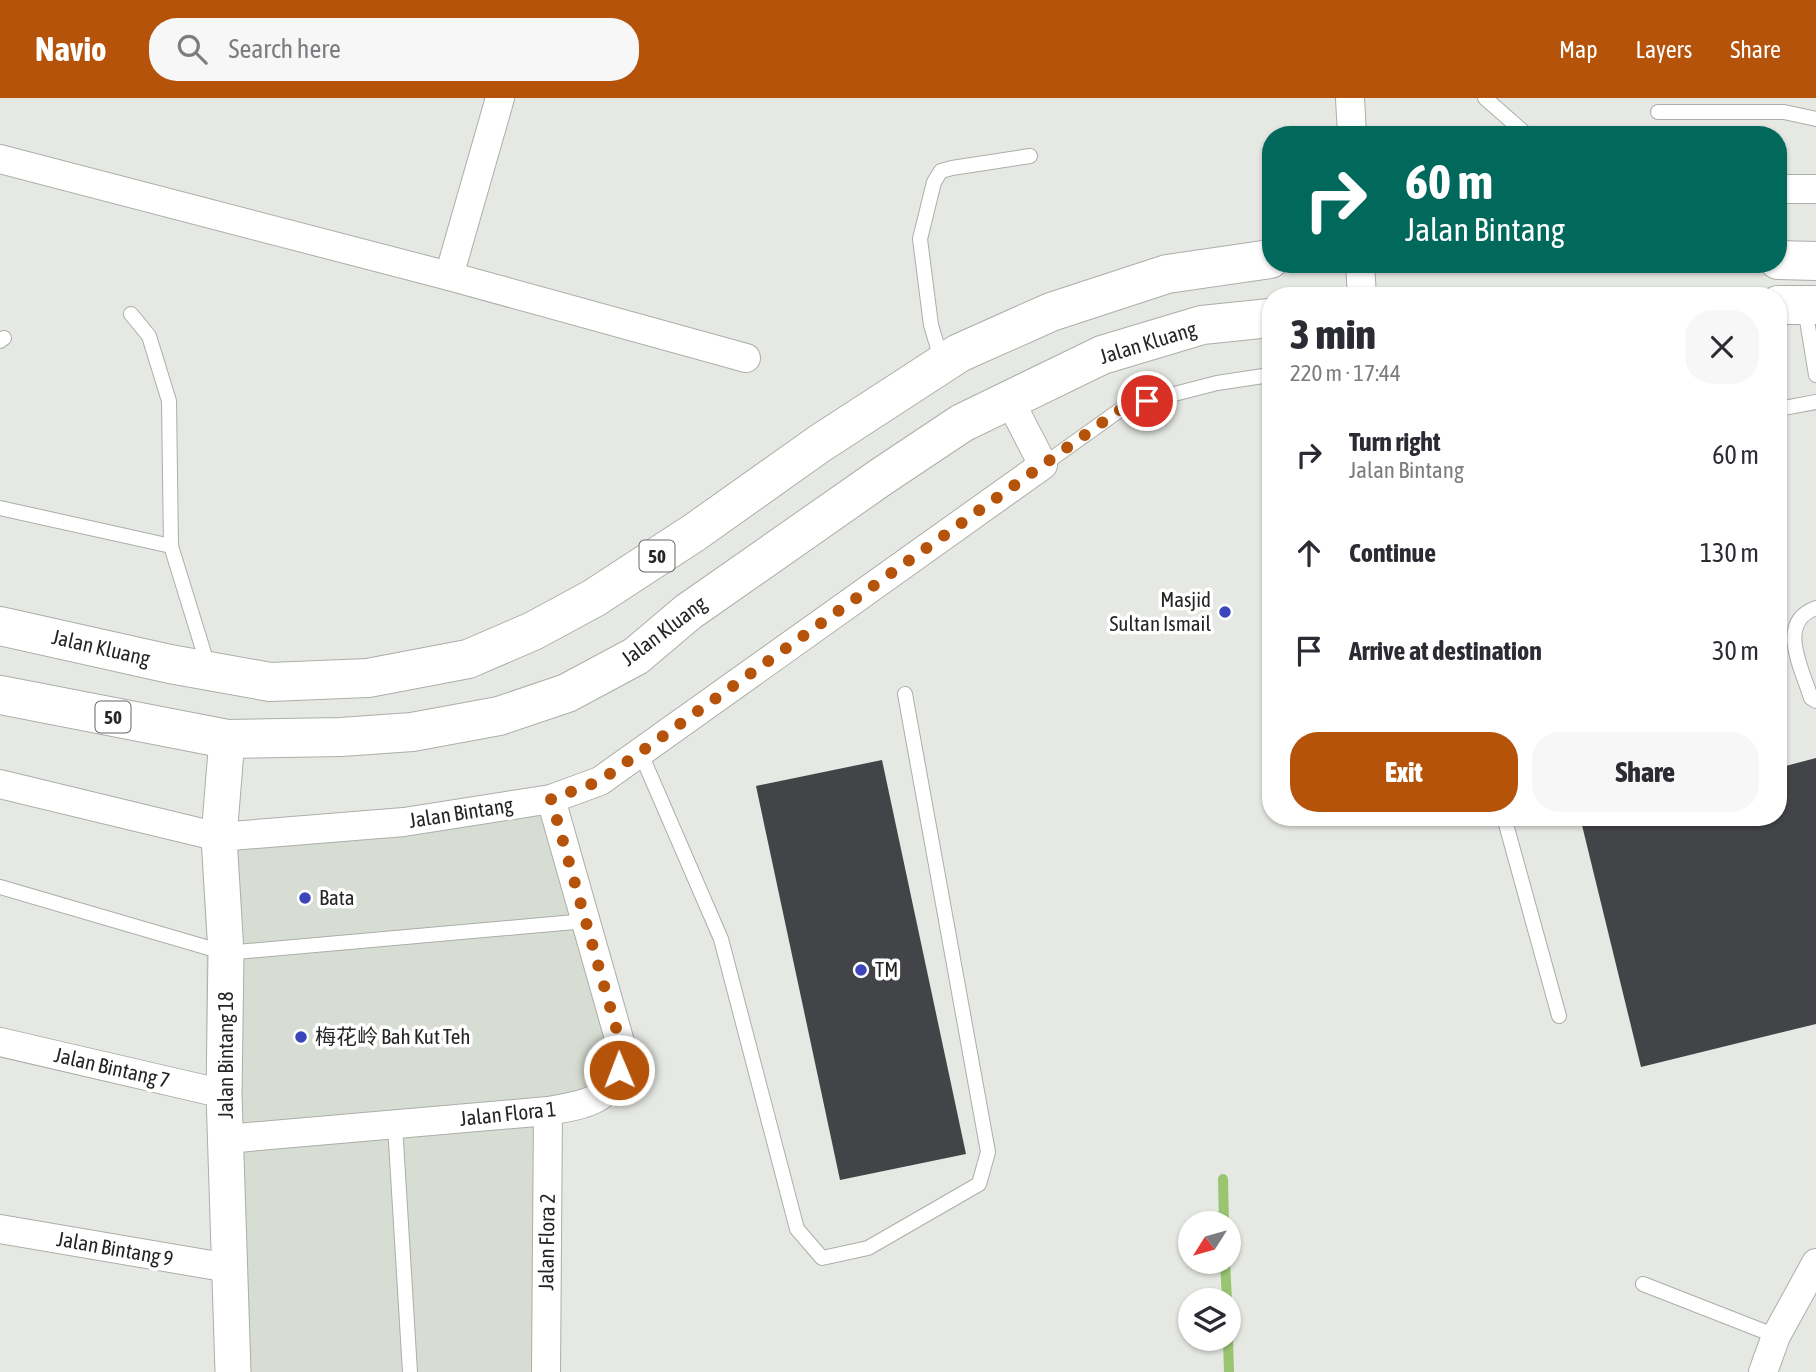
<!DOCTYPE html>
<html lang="en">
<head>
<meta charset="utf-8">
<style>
	:root { --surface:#fff; --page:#f7f7f7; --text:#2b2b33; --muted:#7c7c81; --accent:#b45309 }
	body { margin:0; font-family:"Asap Condensed","Noto Sans SC",sans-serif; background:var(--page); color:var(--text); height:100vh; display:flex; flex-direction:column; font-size:26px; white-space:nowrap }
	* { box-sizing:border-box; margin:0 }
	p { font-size:23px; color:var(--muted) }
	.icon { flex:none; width:38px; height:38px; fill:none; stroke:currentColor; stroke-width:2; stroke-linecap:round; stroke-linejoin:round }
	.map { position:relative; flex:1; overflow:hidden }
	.details { position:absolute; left:1262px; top:189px; width:525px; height:539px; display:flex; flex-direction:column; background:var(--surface); border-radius:28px; box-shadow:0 2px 5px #0004 }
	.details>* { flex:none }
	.guide { position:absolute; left:1262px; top:28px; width:525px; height:147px; border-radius:28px; box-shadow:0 2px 5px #0004; background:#00695c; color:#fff; overflow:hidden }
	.needle { width:46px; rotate:233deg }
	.tools { position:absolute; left:1178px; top:1113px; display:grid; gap:14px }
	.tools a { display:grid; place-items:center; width:63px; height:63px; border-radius:50%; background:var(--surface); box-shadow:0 2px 5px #0004; font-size:35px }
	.pin { position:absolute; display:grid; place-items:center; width:60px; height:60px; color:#fff; margin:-30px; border:4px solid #fff; border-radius:50%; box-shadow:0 2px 7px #0007 }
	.me { position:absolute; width:77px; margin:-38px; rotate:359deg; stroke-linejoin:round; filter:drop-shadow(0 0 5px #0008) }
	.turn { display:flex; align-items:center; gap:24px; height:147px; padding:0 28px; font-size:32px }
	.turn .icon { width:91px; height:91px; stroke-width:2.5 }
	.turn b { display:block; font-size:49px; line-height:60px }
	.round { display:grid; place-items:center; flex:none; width:74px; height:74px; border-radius:28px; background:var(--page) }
	.head { display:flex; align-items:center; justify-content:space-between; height:119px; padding:0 28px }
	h1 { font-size:42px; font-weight:800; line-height:52px }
	.primary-button { display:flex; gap:14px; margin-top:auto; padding:14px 28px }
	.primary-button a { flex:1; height:80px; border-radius:28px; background:var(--accent); color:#fff; font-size:28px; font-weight:800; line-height:80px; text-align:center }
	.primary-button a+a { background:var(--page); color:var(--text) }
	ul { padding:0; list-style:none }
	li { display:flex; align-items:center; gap:21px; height:98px; padding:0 28px }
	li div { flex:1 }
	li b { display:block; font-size:26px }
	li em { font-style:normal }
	header { display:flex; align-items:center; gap:42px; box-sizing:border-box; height:98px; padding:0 35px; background:var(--accent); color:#fff }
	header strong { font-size:33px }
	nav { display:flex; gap:38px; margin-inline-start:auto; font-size:24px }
	.search { width:490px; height:63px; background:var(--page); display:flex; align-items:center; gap:18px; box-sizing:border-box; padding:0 24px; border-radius:28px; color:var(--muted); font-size:26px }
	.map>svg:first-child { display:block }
</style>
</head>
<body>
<header>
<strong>Navio</strong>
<div class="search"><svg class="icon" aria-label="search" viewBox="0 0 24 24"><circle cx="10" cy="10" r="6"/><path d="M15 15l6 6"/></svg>Search here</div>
<nav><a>Map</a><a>Layers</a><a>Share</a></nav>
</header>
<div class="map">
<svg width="1816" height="1274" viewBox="0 0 1816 1274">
	<rect width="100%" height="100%" fill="#e6e8e4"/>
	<path fill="#d7ddd2" d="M557,687L636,949L630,972L612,1006L562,1022L559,1274H215L206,968V836L200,725H246L405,715Z"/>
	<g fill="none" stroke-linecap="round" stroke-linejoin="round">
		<g stroke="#99c571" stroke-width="10">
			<path d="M1223,1081L1224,1125"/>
			<path d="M1225,1164L1227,1202"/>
			<path d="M1228,1241L1229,1274"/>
		</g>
	</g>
	<g fill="#434448">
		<path d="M1816,660V926L1641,969L1580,719H1778V670Z"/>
		<path d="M882,662L966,1056L840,1082L756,688Z"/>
	</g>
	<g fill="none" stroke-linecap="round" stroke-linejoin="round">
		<defs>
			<g id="service">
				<path d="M1485,0L1527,37"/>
				<path d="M1658,14H1784L1816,21"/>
				<path d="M1805,210L1816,277"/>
				<path d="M131,216L149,238L169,303L171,448L208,568"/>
				<path d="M0,243L4,240"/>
				<path d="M942,264L931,227L920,141L934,84L941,73L952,70L1030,58"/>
				<path d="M1778,311L1816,304"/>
				<path d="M1043,367L1124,309L1217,285L1270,277"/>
				<path d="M0,410L171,448"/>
				<path d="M1816,510C1776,524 1802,570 1811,600L1816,603"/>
				<path d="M641,656L721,841L797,1131L822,1160L868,1150L979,1086L988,1054L905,596"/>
				<path d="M1504,719L1559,918"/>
				<path d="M0,789L226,855L586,823"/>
				<path d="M395,1027L410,1274"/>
				<path d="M1643,1186L1776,1238"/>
			</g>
			<g id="minor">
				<path d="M1350,0L1352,37"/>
				<path d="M0,61L449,178L746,260"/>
				<path d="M1778,91H1816"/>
				<path d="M1360,166L1362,198"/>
				<path d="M449,178L500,0"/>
				<path d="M0,686L219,739L404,724L551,701L600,683L1043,367L1009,301"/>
				<path d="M0,944L224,996"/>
				<path d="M226,1041L548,1013C594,1005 615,1002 622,951L551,701"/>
				<path d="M0,1131L229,1170"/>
				<path d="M546,1274L548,1013"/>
				<path d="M1763,1274L1776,1238L1816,1165"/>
			</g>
			<path id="tertiary" d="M227,641L219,739L226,855L224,996L233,1274"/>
			<g id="trunk">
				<path d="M1778,162L1816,163"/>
				<path d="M1778,207H1816"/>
				<path d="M0,528L170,566L270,584L368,580L468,561L533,533L594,500L695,434L819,346L959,255L1051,214L1167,176L1270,161"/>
				<path d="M0,597L227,641L341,639L412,634L499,618L567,595L636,558L688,514L881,379L962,325L1102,257L1202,227L1270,220"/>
			</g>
		</defs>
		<use href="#service" stroke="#abaea9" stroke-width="16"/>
		<use href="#minor" stroke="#abaea9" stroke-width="30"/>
		<use href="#tertiary" stroke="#abaea9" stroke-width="37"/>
		<use href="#trunk" stroke="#abaea9" stroke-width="40"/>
		<use href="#service" stroke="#fff" stroke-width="14"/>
		<use href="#minor" stroke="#fff" stroke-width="28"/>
		<use href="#tertiary" stroke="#fff" stroke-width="35"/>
		<use href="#trunk" stroke="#fff" stroke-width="38"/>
	</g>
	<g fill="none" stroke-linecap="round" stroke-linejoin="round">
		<path stroke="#b45309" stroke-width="12" stroke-dasharray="0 21.6" d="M619,972L622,951L551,701L600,683L1124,309L1147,303"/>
	</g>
	<g fill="#3a46b9" stroke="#fff" stroke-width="2.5">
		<circle cx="1225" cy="514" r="7"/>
		<circle cx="305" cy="800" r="7"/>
		<circle cx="861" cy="872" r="7"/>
		<circle cx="301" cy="939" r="7"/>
	</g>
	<g text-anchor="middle" stroke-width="7" stroke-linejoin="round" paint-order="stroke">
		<g fill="#fff" stroke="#666766" stroke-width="2">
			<rect x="639.5" y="442.5" width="35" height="31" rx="5"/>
			<rect x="95.5" y="603.5" width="35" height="31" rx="5"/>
		</g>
		<g font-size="19" font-weight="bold" fill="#252624">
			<text x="657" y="465">50</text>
			<text x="113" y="626">50</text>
		</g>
		<g font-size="21" fill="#252624" stroke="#fff">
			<text transform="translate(1148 245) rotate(-17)" y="7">Jalan Kluang</text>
			<text transform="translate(664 533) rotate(-37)" y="7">Jalan Kluang</text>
			<text transform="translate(101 550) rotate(13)" y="7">Jalan Kluang</text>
			<text transform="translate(461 715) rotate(-9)" y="7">Jalan Bintang</text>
			<text transform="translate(226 957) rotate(-90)" y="7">Jalan Bintang 18</text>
			<text transform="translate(112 970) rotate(13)" y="7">Jalan Bintang 7</text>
			<text transform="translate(508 1016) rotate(-6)" y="7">Jalan Flora 1</text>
			<text transform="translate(547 1144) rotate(-89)" y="7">Jalan Flora 2</text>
			<text transform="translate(115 1151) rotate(10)" y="7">Jalan Bintang 9</text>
		</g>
		<g font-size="21" fill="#252624" stroke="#fff" text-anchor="start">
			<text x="1211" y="509" text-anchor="end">Masjid<tspan x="1211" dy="24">Sultan Ismail</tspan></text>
			<text x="319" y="807">Bata</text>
			<text x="875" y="879">TM</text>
			<text x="315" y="946">梅花岭 Bah Kut Teh</text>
		</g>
	</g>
</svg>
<div class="tools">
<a><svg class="needle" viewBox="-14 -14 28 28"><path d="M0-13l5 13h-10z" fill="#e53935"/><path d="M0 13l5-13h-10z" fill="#7c7c81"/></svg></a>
<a><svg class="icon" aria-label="layers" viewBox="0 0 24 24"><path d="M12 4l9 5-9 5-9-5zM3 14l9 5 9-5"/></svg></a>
</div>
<div class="pin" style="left:1147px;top:303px;background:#d93025"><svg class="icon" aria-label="arrive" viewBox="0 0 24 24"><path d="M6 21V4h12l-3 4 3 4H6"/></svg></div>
<svg class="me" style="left:619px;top:972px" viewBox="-20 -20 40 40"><circle r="17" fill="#b45309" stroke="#fff" stroke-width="3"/><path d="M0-11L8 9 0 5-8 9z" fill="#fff"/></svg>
<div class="guide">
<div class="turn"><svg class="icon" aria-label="right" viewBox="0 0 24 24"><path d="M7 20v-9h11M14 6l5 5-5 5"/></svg><div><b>60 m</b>Jalan Bintang</div></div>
</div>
<section class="details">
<div class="head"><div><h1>3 min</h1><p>220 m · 17:44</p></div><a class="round"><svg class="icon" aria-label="close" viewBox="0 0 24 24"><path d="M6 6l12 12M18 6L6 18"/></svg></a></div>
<ul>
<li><svg class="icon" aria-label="right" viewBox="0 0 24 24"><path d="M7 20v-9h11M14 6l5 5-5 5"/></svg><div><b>Turn right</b><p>Jalan Bintang</p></div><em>60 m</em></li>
<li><svg class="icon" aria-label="ahead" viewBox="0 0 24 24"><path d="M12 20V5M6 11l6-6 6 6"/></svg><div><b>Continue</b></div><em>130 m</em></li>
<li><svg class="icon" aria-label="arrive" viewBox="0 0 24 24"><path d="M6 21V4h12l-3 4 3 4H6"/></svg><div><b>Arrive at destination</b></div><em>30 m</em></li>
</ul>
<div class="primary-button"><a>Exit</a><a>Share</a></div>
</section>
</div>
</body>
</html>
